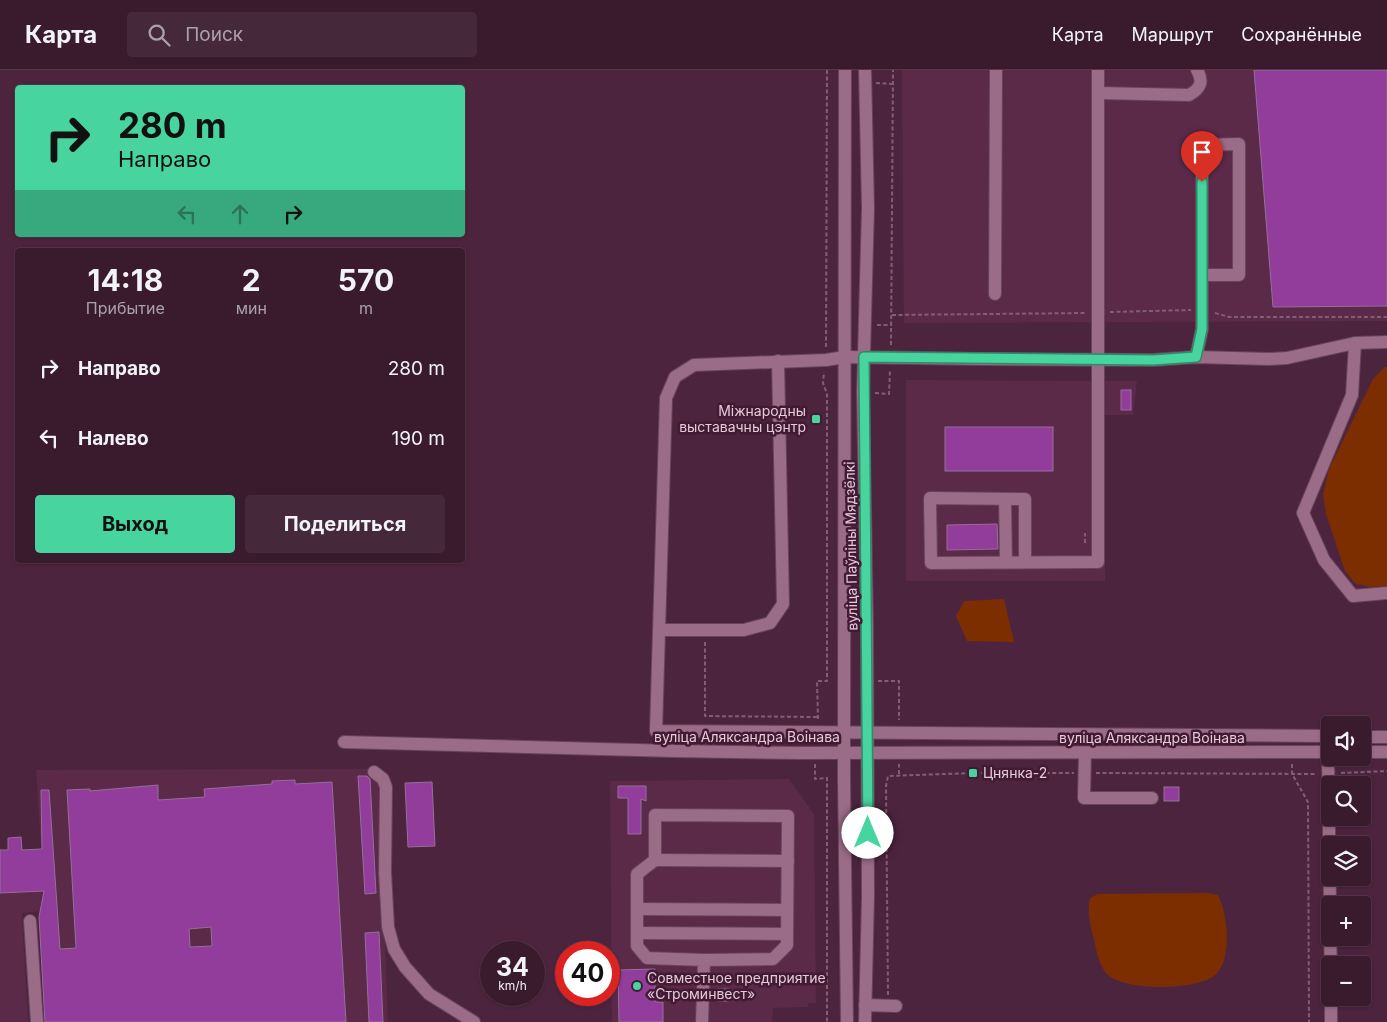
<!DOCTYPE html>
<html lang="ru">
<head>
<meta charset="utf-8">
<style>
	:root { --surface:#3a1b2e; --page:#45283a; --text:#f1f3f6; --muted:#aba1aa; --line:#54394a; --accent:#47d49e }
	body { margin:0; font-family:Inter,sans-serif; background:var(--page); color:var(--text); height:100vh; display:flex; flex-direction:column; font-size:19px; white-space:nowrap }
	* { box-sizing:border-box; margin:0 }
	p { font-size:16px; color:var(--muted) }
	.icon { flex:none; width:28px; height:28px; fill:none; stroke:currentColor; stroke-width:2; stroke-linecap:round; stroke-linejoin:round }
	.map { position:relative; flex:1; overflow:hidden }
	.drawer { position:absolute; left:15px; top:178px; width:450px; height:315px; display:flex; flex-direction:column; background:var(--surface); border-radius:5px; box-shadow:0 1px 4px #0004,0 0 0 1px var(--line) }
	.drawer>* { flex:none }
	.guide { position:absolute; left:15px; top:15px; width:450px; height:152px; border-radius:5px; box-shadow:0 1px 4px #0004,0 0 0 1px var(--line); background:#47d49e; color:#111; overflow:hidden }
	.fabs { position:absolute; left:1321px; top:646px; display:grid; gap:10px }
	.fabs a { display:grid; place-items:center; width:50px; height:50px; border-radius:5px; background:var(--surface); box-shadow:0 1px 4px #0004,0 0 0 1px var(--line); font-size:25px }
	.speed { position:absolute; left:480px; top:871px; display:flex; gap:10px; font-size:25px; font-weight:700; text-align:center }
	.speed>* { display:grid; place-content:center; width:65px; height:65px; border-radius:50%; background:var(--surface); box-shadow:0 1px 4px #0004,0 0 0 1px var(--line); line-height:1 }
	.speed small { font-size:12px; font-weight:400 }
	.speed .limit { border:8px solid #d22; background:#fff; color:#111 }
	.pin { position:absolute; display:grid; place-items:center; width:42px; height:42px; color:#fff; margin:-51px -21px; border-radius:50% 50% 50% 0; rotate:-45deg; box-shadow:0 0 5px #0007 }
	.pin .icon { rotate:45deg }
	.me { position:absolute; width:55px; margin:-28px; rotate:0deg; stroke-linejoin:round; filter:drop-shadow(0 0 4px #0008) }
	.turn { display:flex; align-items:center; gap:18px; height:105px; padding:0 20px; font-size:22px }
	.turn .icon { width:65px; height:65px; stroke-width:2.5 }
	.turn b { display:block; font-size:35px; line-height:42px }
	.lanes { display:flex; align-items:center; height:48px; padding:0 20px; background:#0003; justify-content:center; gap:25px; direction:ltr }
	.lanes .off { opacity:.35 }
	.eta { display:flex; justify-content:space-evenly; align-items:center; height:85px; text-align:center }
	.eta b { font-size:30px; font-weight:700; line-height:35px }
	.primary-button { display:flex; gap:10px; margin-top:auto; padding:10px 20px }
	.primary-button a { flex:1; height:58px; border-radius:5px; background:var(--accent); color:#111; font-size:20px; font-weight:700; line-height:58px; text-align:center }
	.primary-button a+a { background:var(--page); color:var(--text) }
	ul { padding:0; list-style:none }
	li { display:flex; align-items:center; gap:15px; height:70px; padding:0 20px }
	li div { flex:1 }
	li b { display:block; font-size:19px }
	li em { font-style:normal }
	header { display:flex; align-items:center; gap:30px; box-sizing:border-box; height:70px; padding:0 25px; background:var(--surface); border-bottom:1px solid var(--line) }
	header strong { font-size:24px }
	nav { display:flex; gap:28px; margin-inline-start:auto; font-size:18px }
	.search { width:350px; height:45px; background:var(--page); display:flex; align-items:center; gap:12px; box-sizing:border-box; padding:0 18px; border-radius:5px; color:var(--muted); font-size:19px }
	.map>svg:first-child { display:block }
</style>
</head>
<body>
<header>
<strong>Карта</strong>
<div class="search"><svg class="icon" aria-label="search" viewBox="0 0 24 24"><circle cx="10" cy="10" r="6"/><path d="M15 15l6 6"/></svg>Поиск</div>
<nav><a>Карта</a><a>Маршрут</a><a>Сохранённые</a></nav>
</header>
<div class="map">
<svg width="1387" height="952" viewBox="0 0 1387 952">
	<rect width="100%" height="100%" fill="#4d243e"/>
	<g fill="#5a2a48">
		<path d="M902,0H1387V251L904,253Z"/>
		<path d="M906,310L1137,311L1133,345H1105V511H906Z"/>
		<path d="M378,699L388,952H43L40,841L22,843L28,952H0V824L44,820L36,700Z"/>
		<path d="M789,709L814,744L816,933H808V937L773,938L772,952H612L610,711Z"/>
	</g>
	<g fill="#7c2e00">
		<path d="M1385,297H1387V516L1370,517L1356,514L1345,501L1326,444L1323,424L1329,399L1373,309Z"/>
		<path d="M1004,529L1014,572L967,571L956,546L964,531Z"/>
		<path d="M1207,823L1218,825C1228,845 1233,889 1215,905C1196,921 1120,922 1105,902C1098,892 1096,878 1093,866C1090,853 1087,841 1090,828L1098,824Z"/>
	</g>
	<g fill="#923c9c" stroke="#947097" fill-rule="evenodd">
		<path d="M1254,0H1387V236L1273,237Z"/>
		<rect x="1121" y="320" width="10" height="20"/>
		<rect x="945" y="357" width="108" height="44"/>
		<path d="M997,454L998,479L947,480V455Z"/>
		<path d="M358,706H367L370,709L376,823L365,824Z"/>
		<path d="M295,710V714L332,712L346,952H45L39,847L44,821L0,823V780H8V768L21,767L22,780L42,779L41,720H49L60,879L76,878L67,720L90,719V721L158,715V730L205,727L204,719L272,714V711ZM211,857L212,876L190,877L189,859Z"/>
		<path d="M432,712L435,776L408,777L405,713Z"/>
		<path d="M618,716H646V731L641,729V764H628V728H618Z"/>
		<rect x="1164" y="717" width="15" height="14"/>
		<path d="M379,862L383,952H369L365,863Z"/>
		<path d="M655,899V932H663V952H619L618,900Z"/>
		<rect x="717" y="919" width="12" height="12"/>
	</g>
	<g fill="none" stroke-linecap="round" stroke-linejoin="round">
		<defs>
			<g id="minor">
				<path d="M845,0L844,707L847,952"/>
				<path d="M1098,23L1189,25C1200,19 1204,12 1197,0"/>
				<path d="M995,224L996,0"/>
				<path d="M1355,273L1352,325L1303,443L1324,490L1353,526L1387,523"/>
				<path d="M1196,287L1202,259V75L1239,74V205H1203"/>
				<path d="M1005,429L1006,492"/>
				<path d="M1025,492V429L930,428L931,493L1098,492V0"/>
				<path d="M660,560H744L770,553L783,534L778,291"/>
				<path d="M1330,666L656,661L666,328L675,307L694,295L826,290L845,287L981,289L1153,290L1196,287L1268,289L1287,288L1355,273L1387,272"/>
				<path d="M1362,667H1387"/>
				<path d="M344,672L674,681L800,683L1330,682"/>
				<path d="M1328,682L1330,835"/>
				<path d="M1362,682H1387"/>
				<path d="M1085,683L1084,728H1152"/>
				<path d="M374,702L383,709L386,717L385,802L388,857L394,879L405,897L429,924L474,952"/>
				<path d="M655,790L788,791"/>
				<path d="M637,839L787,840"/>
				<path d="M30,851L37,952"/>
				<path d="M637,863L787,864"/>
				<path d="M1330,868L1331,895"/>
				<path d="M1331,928V952"/>
				<path d="M865,935L896,936"/>
				<path d="M702,952L704,890L773,889L787,875L788,746L655,745V790L637,804V876L647,888L704,890"/>
				<path d="M865,952L868,826L867,557L863,322L868,138L865,0"/>
			</g>
		</defs>
		<use href="#minor" stroke="#67445a" stroke-width="14"/>
		<g stroke="#825e74" stroke-width="2" stroke-dasharray="4 2.5" stroke-linecap="butt">
			<path d="M876,13L893,14"/>
			<path d="M1110,242L1191,240"/>
			<path d="M1215,243L1229,247H1387"/>
			<path d="M892,245L1086,243"/>
			<path d="M877,255H892"/>
			<path d="M891,275L893,0"/>
			<path d="M826,277L827,0"/>
			<path d="M875,323L889,324L890,300"/>
			<path d="M1085,473V463"/>
			<path d="M705,572V646L818,647"/>
			<path d="M878,611H899V650"/>
			<path d="M818,649L817,611H827V324L823,313L824,302"/>
			<path d="M815,694V709L827,708V952"/>
			<path d="M1292,694V704L1308,732L1309,952"/>
			<path d="M1096,703L1316,704"/>
			<path d="M1341,703L1387,701"/>
			<path d="M899,704V694"/>
			<path d="M888,925L886,716L888,706L973,703H1074"/>
		</g>
		<use href="#minor" stroke="#9b6c87" stroke-width="12"/>
	</g>
	<g fill="none" stroke-linecap="round" stroke-linejoin="round">
		<defs>
			<path id="route" d="M868,763L864,287L1153,290L1196,287L1202,259V112"/>
		</defs>
		<use href="#route" stroke="#2e8a67" stroke-width="12"/>
		<use href="#route" stroke="#47d49e" stroke-width="9"/>
	</g>
	<g fill="#47d49e" stroke="#421a33" stroke-width="2">
		<rect x="811" y="344" width="10" height="10" rx="2.5"/>
		<rect x="968" y="698" width="10" height="10" rx="2.5"/>
		<circle cx="637" cy="916" r="5"/>
	</g>
	<g text-anchor="middle" stroke-width="5" stroke-linejoin="round" paint-order="stroke">
		<g font-size="14" fill="#e5cad9" stroke="#421a33" text-anchor="start">
			<text x="806" y="346" text-anchor="end">Міжнародны<tspan x="806" dy="16">выставачны цэнтр</tspan></text>
			<text x="983" y="708">Цнянка-2</text>
			<text x="647" y="913">Совместное предприятие<tspan x="647" dy="16">«Строминвест»</tspan></text>
		</g>
		<g font-size="14" fill="#e5cad9" stroke="#421a33">
			<text transform="translate(851 476) rotate(-91)" y="5">вуліца Паўліны Мядзёлкі</text>
			<text x="747" y="672">вуліца Аляксандра Воінава</text>
			<text x="1152" y="673">вуліца Аляксандра Воінава</text>
		</g>
	</g>
</svg>
<div class="fabs">
<a><svg class="icon" aria-label="sound" viewBox="0 0 24 24"><path d="M4 9h4l5-4v14l-5-4H4zM17 9q2 3 0 6"/></svg></a>
<a><svg class="icon" aria-label="search" viewBox="0 0 24 24"><circle cx="10" cy="10" r="6"/><path d="M15 15l6 6"/></svg></a>
<a><svg class="icon" aria-label="layers" viewBox="0 0 24 24"><path d="M12 4l9 5-9 5-9-5zM3 14l9 5 9-5"/></svg></a>
<a>+</a>
<a>−</a>
</div>
<div class="speed"><div>34<small>km/h</small></div><div class="limit">40</div></div>
<div class="pin" style="left:1202px;top:112px;background:#d93025"><svg class="icon" aria-label="arrive" viewBox="0 0 24 24"><path d="M6 21V4h12l-3 4 3 4H6"/></svg></div>
<svg class="me" style="left:868px;top:763px" viewBox="-20 -20 40 40"><circle r="19" fill="#fff"/><path d="M0-13L10 11 0 6-10 11z" fill="#47d49e"/></svg>
<div class="guide">
<div class="turn"><svg class="icon" aria-label="right" viewBox="0 0 24 24"><path d="M7 20v-9h11M14 6l5 5-5 5"/></svg><div><b>280 m</b>Направо</div></div>
<div class="lanes"><svg class="icon off" aria-label="left" viewBox="0 0 24 24"><path d="M17 20v-9H6M10 6l-5 5 5 5"/></svg><svg class="icon off" aria-label="ahead" viewBox="0 0 24 24"><path d="M12 20V5M6 11l6-6 6 6"/></svg><svg class="icon" aria-label="right" viewBox="0 0 24 24"><path d="M7 20v-9h11M14 6l5 5-5 5"/></svg></div>
</div>
<section class="drawer">
<div class="eta">
<div><b>14:18</b><p>Прибытие</p></div>
<div><b>2</b><p>мин</p></div>
<div><b>570</b><p>m</p></div>
</div>
<ul>
<li><svg class="icon" aria-label="right" viewBox="0 0 24 24"><path d="M7 20v-9h11M14 6l5 5-5 5"/></svg><div><b>Направо</b></div><em>280 m</em></li>
<li><svg class="icon" aria-label="left" viewBox="0 0 24 24"><path d="M17 20v-9H6M10 6l-5 5 5 5"/></svg><div><b>Налево</b></div><em>190 m</em></li>
</ul>
<div class="primary-button"><a>Выход</a><a>Поделиться</a></div>
</section>
</div>
</body>
</html>
